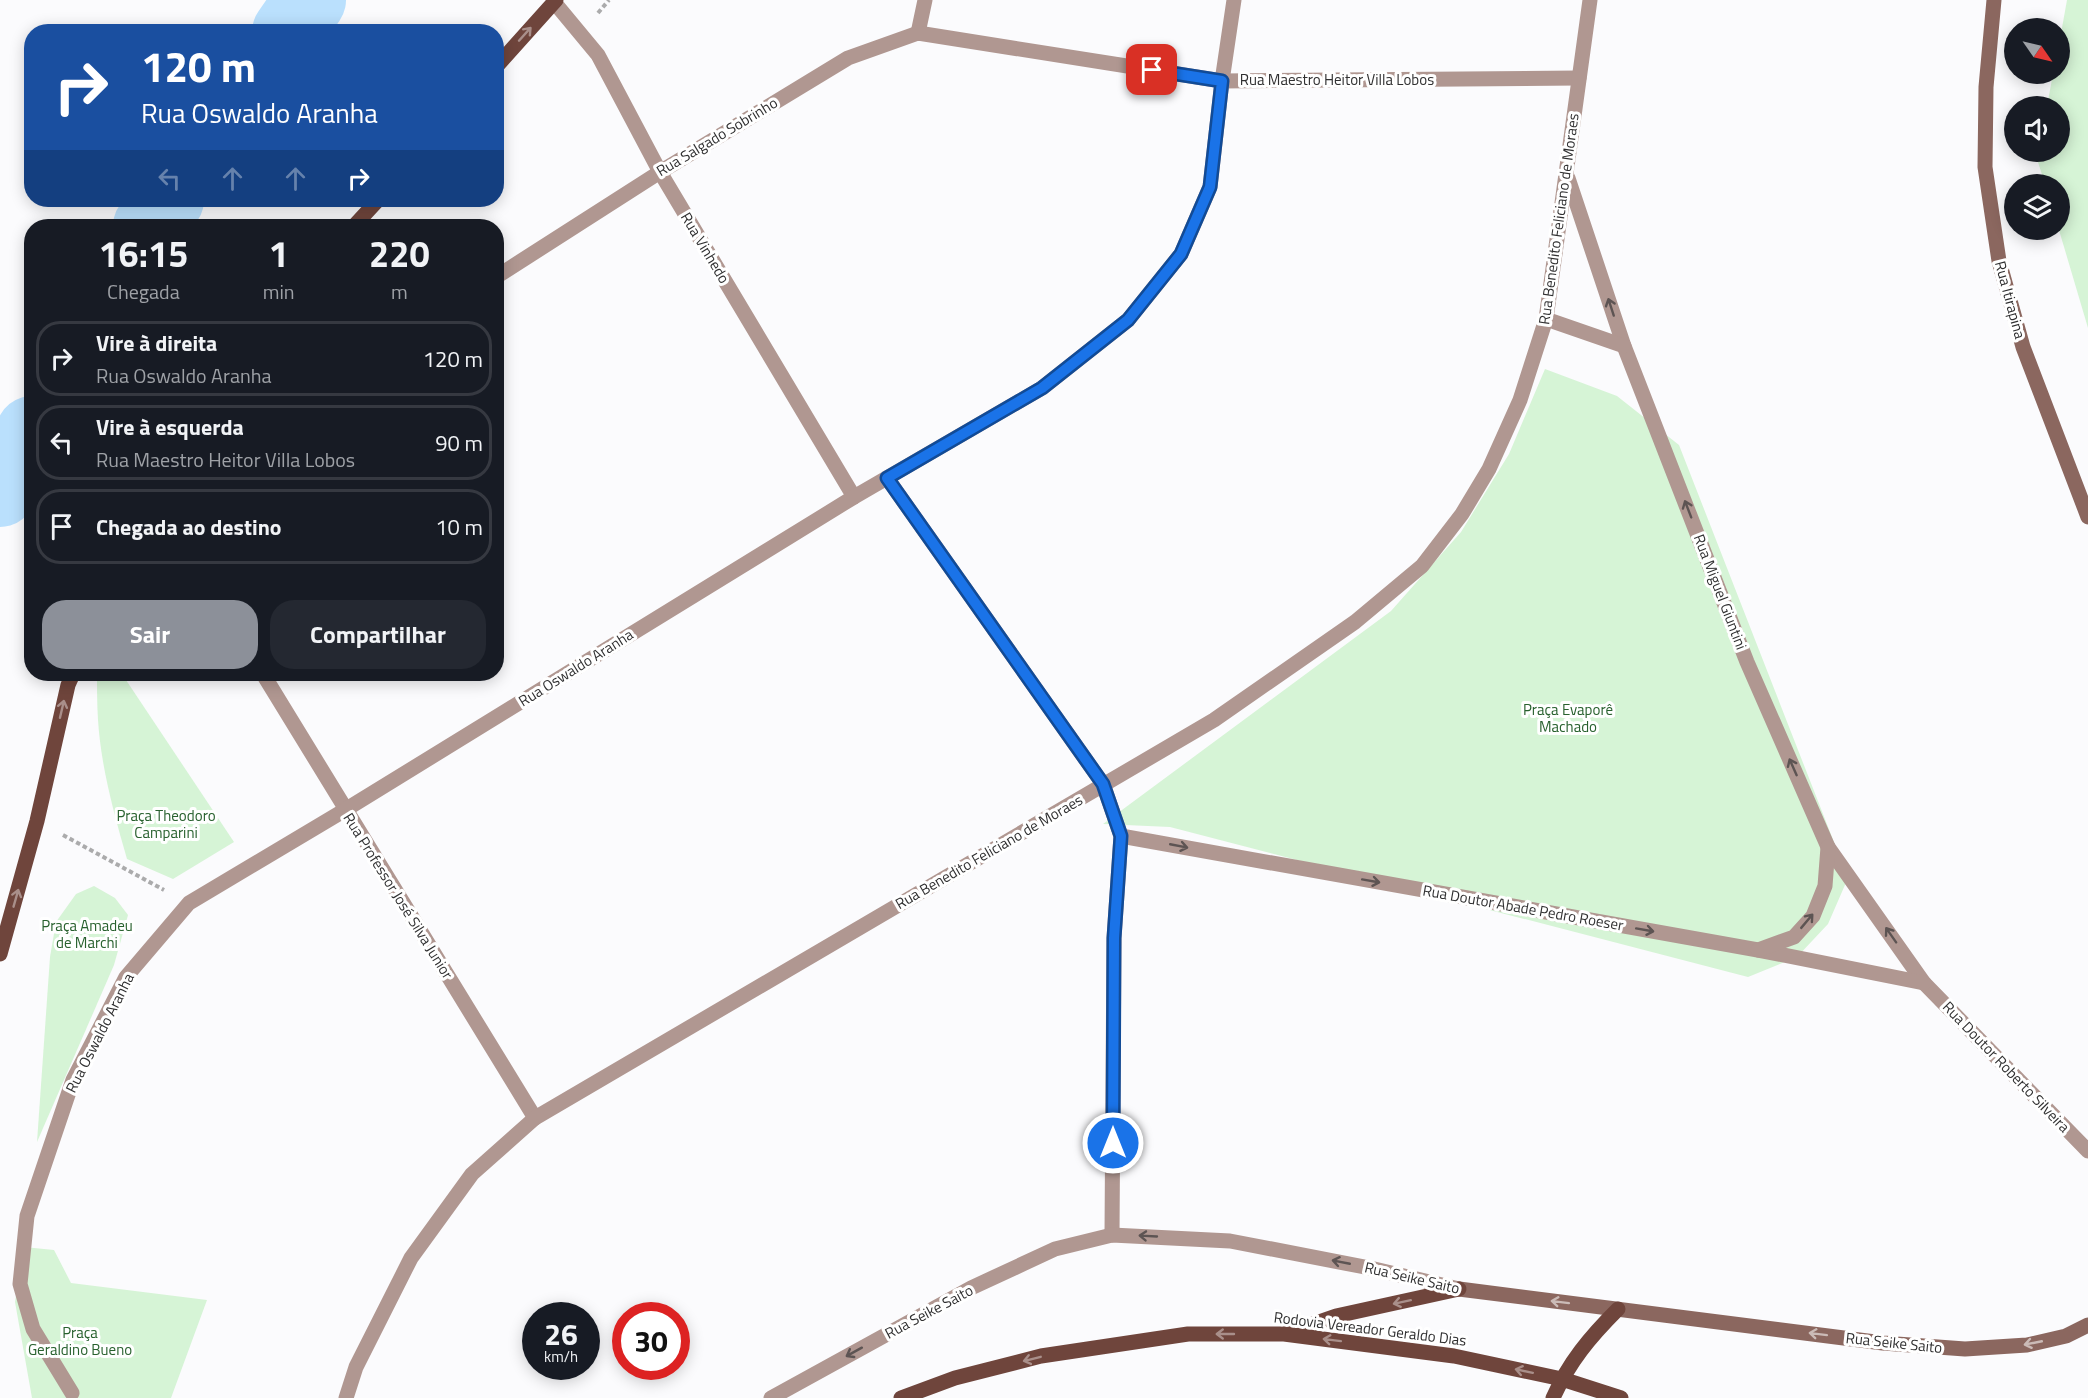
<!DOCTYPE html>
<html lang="pt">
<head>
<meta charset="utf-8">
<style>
	:root { --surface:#171b24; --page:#242831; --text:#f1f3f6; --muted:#9ea1a6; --line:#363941; --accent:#8c9099 }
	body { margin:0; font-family:"Titillium Web",sans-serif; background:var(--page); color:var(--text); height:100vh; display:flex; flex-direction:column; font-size:22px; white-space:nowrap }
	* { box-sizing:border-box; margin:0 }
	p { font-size:20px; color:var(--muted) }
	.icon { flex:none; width:33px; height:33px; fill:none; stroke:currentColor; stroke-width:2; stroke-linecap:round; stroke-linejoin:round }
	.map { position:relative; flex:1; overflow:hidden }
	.sheet { position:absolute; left:24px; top:219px; width:480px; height:462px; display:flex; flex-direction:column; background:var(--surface); border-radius:24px; box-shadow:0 3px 15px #0003 }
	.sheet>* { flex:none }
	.banner { position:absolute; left:24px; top:24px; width:480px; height:183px; border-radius:24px; box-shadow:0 3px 15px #0003; background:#1a4fa0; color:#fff; overflow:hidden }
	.needle { width:39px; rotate:124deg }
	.fabs { position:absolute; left:2004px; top:18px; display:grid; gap:12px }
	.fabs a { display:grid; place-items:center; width:66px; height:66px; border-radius:50%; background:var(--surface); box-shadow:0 3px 15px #0003; font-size:30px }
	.speed { position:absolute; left:522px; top:1302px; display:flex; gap:12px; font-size:30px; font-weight:700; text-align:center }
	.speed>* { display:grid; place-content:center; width:78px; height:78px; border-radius:50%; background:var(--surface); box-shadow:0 3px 15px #0003; line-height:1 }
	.speed small { font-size:15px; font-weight:400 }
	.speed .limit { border:9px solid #d22; background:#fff; color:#111 }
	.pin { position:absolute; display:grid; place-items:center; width:51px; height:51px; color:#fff; margin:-26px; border-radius:12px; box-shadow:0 3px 9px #0006 }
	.me { position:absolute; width:66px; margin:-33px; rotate:0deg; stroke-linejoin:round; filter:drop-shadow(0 0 4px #0008) }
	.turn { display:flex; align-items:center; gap:21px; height:126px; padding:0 18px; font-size:27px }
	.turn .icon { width:78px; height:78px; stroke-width:2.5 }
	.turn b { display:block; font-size:42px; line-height:51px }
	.lanes { display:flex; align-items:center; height:57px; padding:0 18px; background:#0003; justify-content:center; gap:30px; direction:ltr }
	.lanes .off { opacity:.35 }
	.eta { display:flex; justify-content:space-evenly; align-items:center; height:102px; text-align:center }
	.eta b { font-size:36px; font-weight:700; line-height:42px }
	.button { display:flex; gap:12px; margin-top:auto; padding:12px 18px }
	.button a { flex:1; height:69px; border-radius:24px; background:var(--accent); color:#fff; font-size:24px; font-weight:700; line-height:69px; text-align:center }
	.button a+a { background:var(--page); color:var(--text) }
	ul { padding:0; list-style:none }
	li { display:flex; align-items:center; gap:18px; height:75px; margin:0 12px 9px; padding:0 6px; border:3px solid var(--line); border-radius:24px }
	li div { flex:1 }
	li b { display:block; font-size:22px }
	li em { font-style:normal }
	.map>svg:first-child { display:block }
</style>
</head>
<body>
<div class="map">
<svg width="2088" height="1398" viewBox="0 0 2088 1398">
	<rect width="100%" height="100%" fill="#fbfbfd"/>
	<g fill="#d6f4d6">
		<path d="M2067,0H2088V328L2059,230L2060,184H2045L2037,159L2039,152H2060V106H2047L2053,74H2060V39Z"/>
		<path d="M1545,369L1617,396L1679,445L1848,878L1828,924L1797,957L1748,977L1170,827L1103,824L1391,611L1461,532L1509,454Z"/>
		<path d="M97,674H122L234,842L173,879L127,859C114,814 101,767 98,720C97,704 97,689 97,674Z"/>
		<path d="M94,886L115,898L128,915L114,965L37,1142L50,957L56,922L76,894Z"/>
		<path d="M24,1247L54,1250L71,1283L207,1300L171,1398H32L15,1302Z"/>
	</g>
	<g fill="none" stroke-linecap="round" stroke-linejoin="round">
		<g stroke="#bae0fd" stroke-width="72">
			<path d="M288,32L310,0"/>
			<path d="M149,226L168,200"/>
			<path d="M0,491L32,432"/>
		</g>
		<g stroke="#ababac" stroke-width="4" stroke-dasharray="4.5 3" stroke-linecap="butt">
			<path d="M598,13L609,0"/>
			<path d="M63,835L164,890"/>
		</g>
		<g stroke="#b09791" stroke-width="15">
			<path d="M554,2L598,55L660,172L854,497"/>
			<path d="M918,33L925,0"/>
			<path d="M1568,178L1624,346L1747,662L1828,847L1924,983L2088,1151"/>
			<path d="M496,277L660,172L848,58L918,33L1222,81L1579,78"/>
			<path d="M1546,319L1624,346"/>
			<path d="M887,478L1103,784L1121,836L1114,938L1112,1235"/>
			<path d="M263,674L535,1118"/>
			<path d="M1121,836L1758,950L1924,983"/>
			<path d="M1758,950L1794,937L1813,916L1825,886L1828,847"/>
			<path d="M72,1393L33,1329L20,1284L27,1216L73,1080L126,977L189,903L345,810L854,497L1042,388L1128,320L1181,254L1210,187L1222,81L1234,0"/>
			<path d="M346,1398L356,1367L411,1258L472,1174L535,1118L1214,720L1355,622L1422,566L1462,514L1489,469L1520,400L1546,319L1590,0"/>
			<path d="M771,1398L971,1288L1055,1249L1112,1235L1230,1241L1370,1268L1459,1289"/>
		</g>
		<g stroke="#8b675f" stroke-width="15">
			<path d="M1994,0L1986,87L1985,167L1999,261L2023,347L2088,517"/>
			<path d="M1459,1289L1883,1343L1965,1349L2027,1345L2066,1336L2088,1325"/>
		</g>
		<g stroke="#6f453c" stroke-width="15">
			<path d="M496,67L556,0"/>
			<path d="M354,226L378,200"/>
			<path d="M0,954L37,821L68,685L73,674"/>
			<path d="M1287,1333L1336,1316L1459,1289"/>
			<path d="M901,1398L955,1378L1041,1356L1188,1334H1284L1454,1356L1562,1379L1621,1398"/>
			<path d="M1553,1398C1569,1362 1590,1337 1618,1309"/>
		</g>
	</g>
	<defs><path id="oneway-shaft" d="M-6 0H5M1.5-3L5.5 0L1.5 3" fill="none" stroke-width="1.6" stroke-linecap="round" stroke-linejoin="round" transform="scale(1.5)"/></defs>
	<g stroke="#a98f8a">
		<use href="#oneway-shaft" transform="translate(525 34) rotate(-48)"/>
		<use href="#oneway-shaft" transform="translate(62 709) rotate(-77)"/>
		<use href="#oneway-shaft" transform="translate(16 898) rotate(-74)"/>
		<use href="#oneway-shaft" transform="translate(1402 1302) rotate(168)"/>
		<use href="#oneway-shaft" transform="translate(1225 1334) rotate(-180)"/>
		<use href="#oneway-shaft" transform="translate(1332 1340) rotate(-173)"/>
		<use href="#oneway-shaft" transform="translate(1032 1359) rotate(166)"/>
		<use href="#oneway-shaft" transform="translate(1524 1371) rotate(-168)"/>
	</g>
	<g stroke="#5d5453">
		<use href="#oneway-shaft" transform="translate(1611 307) rotate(-108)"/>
		<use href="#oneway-shaft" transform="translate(1688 509) rotate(-111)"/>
		<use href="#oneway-shaft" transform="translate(1793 767) rotate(-114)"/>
		<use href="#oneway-shaft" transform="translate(1179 846) rotate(11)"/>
		<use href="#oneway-shaft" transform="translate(1371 881) rotate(10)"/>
		<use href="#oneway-shaft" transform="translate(1807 921) rotate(-50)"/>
		<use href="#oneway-shaft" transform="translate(1645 930) rotate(10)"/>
		<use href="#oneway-shaft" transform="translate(1891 935) rotate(-125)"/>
		<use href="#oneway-shaft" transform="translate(1148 1236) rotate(-177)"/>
		<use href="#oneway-shaft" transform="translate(1341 1262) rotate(-169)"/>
		<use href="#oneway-shaft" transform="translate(854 1352) rotate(151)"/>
	</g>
	<g stroke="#cbbbb7">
		<use href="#oneway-shaft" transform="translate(1560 1302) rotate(-173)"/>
		<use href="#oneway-shaft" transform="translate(1818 1334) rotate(-173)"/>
		<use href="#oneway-shaft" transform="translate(2033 1343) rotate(169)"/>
	</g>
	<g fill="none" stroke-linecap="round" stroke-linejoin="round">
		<defs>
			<path id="route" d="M1113,1143L1114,938L1121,836L1103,784L887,478L1042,388L1128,320L1181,254L1210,187L1222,81L1152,70"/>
		</defs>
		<use href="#route" stroke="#114b97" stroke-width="15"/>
		<use href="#route" stroke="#1a73e8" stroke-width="10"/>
	</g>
	<g text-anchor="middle" stroke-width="6" stroke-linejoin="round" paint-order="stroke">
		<g font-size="15" fill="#303031" stroke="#fff">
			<text x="1337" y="85">Rua Maestro Heitor Villa Lobos</text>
			<text transform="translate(717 137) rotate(-31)" y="5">Rua Salgado Sobrinho</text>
			<text transform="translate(1559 219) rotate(-82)" y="5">Rua Benedito Feliciano de Moraes</text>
			<text transform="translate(705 248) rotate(59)" y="5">Rua Vinhedo</text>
			<text transform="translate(2010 300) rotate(75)" y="5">Rua Itirapina</text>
			<text transform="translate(1720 592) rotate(69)" y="5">Rua Miguel Giuntini</text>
			<text transform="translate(576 668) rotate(-32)" y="5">Rua Oswaldo Aranha</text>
			<text transform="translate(989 852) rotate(-30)" y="5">Rua Benedito Feliciano de Moraes</text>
			<text transform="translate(398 896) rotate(58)" y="5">Rua Professor José Silva Junior</text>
			<text transform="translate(1523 908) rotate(10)" y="5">Rua Doutor Abade Pedro Roeser</text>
			<text transform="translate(100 1033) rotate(-63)" y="5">Rua Oswaldo Aranha</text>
			<text transform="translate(2006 1067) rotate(46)" y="5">Rua Doutor Roberto Silveira</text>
			<text transform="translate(1412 1278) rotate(13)" y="5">Rua Seike Saito</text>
			<text transform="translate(929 1312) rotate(-28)" y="5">Rua Seike Saito</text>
			<text transform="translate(1370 1329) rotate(7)" y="5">Rodovia Vereador Geraldo Dias</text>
			<text transform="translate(1894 1343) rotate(6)" y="5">Rua Seike Saito</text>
		</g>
		<g font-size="15" fill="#28612e" stroke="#fff">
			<text x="1568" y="715">Praça Evaporê<tspan x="1568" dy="17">Machado</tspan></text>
			<text x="166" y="821">Praça Theodoro<tspan x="166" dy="17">Camparini</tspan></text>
			<text x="87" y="931">Praça Amadeu<tspan x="87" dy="17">de Marchi</tspan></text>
			<text x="80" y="1338">Praça<tspan x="80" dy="17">Geraldino Bueno</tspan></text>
		</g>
	</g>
</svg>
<div class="fabs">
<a><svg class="needle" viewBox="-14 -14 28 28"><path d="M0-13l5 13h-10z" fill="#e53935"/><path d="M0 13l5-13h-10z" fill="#9ea1a6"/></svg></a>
<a><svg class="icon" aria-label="sound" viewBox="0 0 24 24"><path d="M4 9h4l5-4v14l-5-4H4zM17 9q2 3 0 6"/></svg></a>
<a><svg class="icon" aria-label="layers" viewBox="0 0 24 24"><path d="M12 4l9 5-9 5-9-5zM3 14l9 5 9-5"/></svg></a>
</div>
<div class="speed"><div>26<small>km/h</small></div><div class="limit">30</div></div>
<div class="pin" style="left:1152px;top:70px;background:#d93025"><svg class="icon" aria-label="arrive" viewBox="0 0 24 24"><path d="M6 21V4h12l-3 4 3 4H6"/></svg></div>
<svg class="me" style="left:1113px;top:1143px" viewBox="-20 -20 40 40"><circle r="17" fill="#1a73e8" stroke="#fff" stroke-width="3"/><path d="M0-11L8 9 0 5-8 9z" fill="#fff"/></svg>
<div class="banner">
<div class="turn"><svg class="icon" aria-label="right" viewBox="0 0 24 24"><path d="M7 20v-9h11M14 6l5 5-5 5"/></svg><div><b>120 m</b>Rua Oswaldo Aranha</div></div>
<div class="lanes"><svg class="icon off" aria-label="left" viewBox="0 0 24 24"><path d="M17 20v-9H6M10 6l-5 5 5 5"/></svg><svg class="icon off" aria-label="ahead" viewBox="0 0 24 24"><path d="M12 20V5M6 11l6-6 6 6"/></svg><svg class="icon off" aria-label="ahead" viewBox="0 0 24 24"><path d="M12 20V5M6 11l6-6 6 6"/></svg><svg class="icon" aria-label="right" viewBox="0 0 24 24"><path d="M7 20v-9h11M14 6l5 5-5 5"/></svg></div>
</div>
<section class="sheet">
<div class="eta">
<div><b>16:15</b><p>Chegada</p></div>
<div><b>1</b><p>min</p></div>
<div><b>220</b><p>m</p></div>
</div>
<ul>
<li><svg class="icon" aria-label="right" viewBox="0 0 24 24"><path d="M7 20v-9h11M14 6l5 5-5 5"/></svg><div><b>Vire à direita</b><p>Rua Oswaldo Aranha</p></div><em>120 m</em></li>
<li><svg class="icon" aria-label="left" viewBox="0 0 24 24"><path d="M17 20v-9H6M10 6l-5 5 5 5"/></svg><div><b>Vire à esquerda</b><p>Rua Maestro Heitor Villa Lobos</p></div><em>90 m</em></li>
<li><svg class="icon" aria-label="arrive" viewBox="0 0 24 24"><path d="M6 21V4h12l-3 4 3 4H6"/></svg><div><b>Chegada ao destino</b></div><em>10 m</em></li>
</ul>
<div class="button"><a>Sair</a><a>Compartilhar</a></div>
</section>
</div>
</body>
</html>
